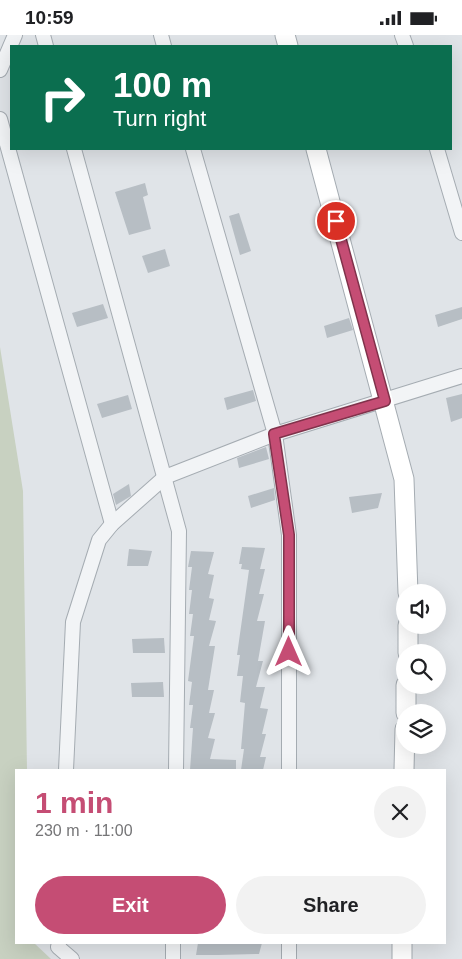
<!DOCTYPE html>
<html lang="en">
<head>
<meta charset="utf-8">
<style>
	:root { --surface:#fff; --page:#f2f2f2; --text:#202124; --muted:#757577; --accent:#c54d74 }
	body { margin:0; font-family:Helvetica,sans-serif; background:var(--page); color:var(--text); height:100vh; display:flex; flex-direction:column; font-size:19px; white-space:nowrap }
	* { box-sizing:border-box; margin:0 }
	p { font-size:16px; color:var(--muted) }
	.icon { flex:none; width:28px; height:28px; fill:none; stroke:currentColor; stroke-width:2; stroke-linecap:round; stroke-linejoin:round }
	.map { position:relative; flex:1; overflow:hidden }
	.side { position:absolute; left:15px; top:734px; width:431px; height:175px; display:flex; flex-direction:column; background:var(--surface); border-radius:0px; box-shadow:0 5px 20px #0002 }
	.side>* { flex:none }
	.guide { position:absolute; left:10px; top:10px; width:442px; height:105px; border-radius:0px; box-shadow:0 5px 20px #0002; background:#0b6e4f; color:#fff; overflow:hidden }
	.controls { position:absolute; left:396px; top:549px; display:grid; gap:10px }
	.controls a { display:grid; place-items:center; width:50px; height:50px; border-radius:50%; background:var(--surface); box-shadow:0 5px 20px #0002; font-size:25px }
	.pin { position:absolute; display:grid; place-items:center; width:42px; height:42px; color:#fff; margin:-21px; border:2px solid #fff; border-radius:50%; box-shadow:0 1px 5px #0007 }
	.me { position:absolute; width:55px; margin:-28px; rotate:0deg; stroke-linejoin:round; filter:drop-shadow(0 0 4px #0008) }
	.turn { display:flex; align-items:center; gap:18px; height:105px; padding:0 20px; font-size:22px }
	.turn .icon { width:65px; height:65px; stroke-width:2.5 }
	.turn b { display:block; font-size:35px; line-height:42px }
	.round { display:grid; place-items:center; flex:none; width:52px; height:52px; border-radius:26px; background:var(--page) }
	.summary { display:flex; align-items:center; justify-content:space-between; height:85px; padding:0 20px }
	h1 { font-size:30px; font-weight:700; line-height:38px; color:var(--accent) }
	.action { display:flex; gap:10px; margin-top:auto; padding:10px 20px }
	.action a { flex:1; height:58px; border-radius:30px; background:var(--accent); color:#fff; font-size:20px; font-weight:700; line-height:58px; text-align:center }
	.action a+a { background:var(--page); color:var(--text) }
	.status { display:flex; justify-content:space-between; align-items:center; height:35px; padding:0 25px; background:var(--surface); direction:ltr }
	.status svg { height:14px; fill:currentColor }
	.map>svg:first-child { display:block }
</style>
</head>
<body>
<div class="status"><b>10:59</b><svg viewBox="0 0 49 12"><path d="M0 12V9h3v3zM5 12V6h3v6zM10 12V3h3v9zM15 12V0h3v12zM26 1h20v11H26zM47 4h2v5h-2z"/></svg></div>
<div class="map">
<svg width="462" height="924" viewBox="0 0 462 924">
	<rect width="100%" height="100%" fill="#e0e4e8"/>
	<path fill="#c8d1c1" d="M0,312L23,456L27,735H16V908H34L51,924H0Z"/>
	<g fill="#b7bec4">
		<path d="M145,148L148,160L143,162L151,194L129,200L115,157Z"/>
		<path d="M239,178L251,216L240,220L229,181Z"/>
		<path d="M165,214L170,231L148,238L142,221Z"/>
		<path d="M103,269L108,283L77,292L72,278Z"/>
		<path d="M462,272V284L438,292L435,280Z"/>
		<path d="M349,283L353,295L327,303L324,291Z"/>
		<path d="M253,355L256,366L227,375L224,363Z"/>
		<path d="M462,359V383L451,387L446,363Z"/>
		<path d="M128,360L132,374L102,383L97,369Z"/>
		<path d="M266,412L269,424L239,433L237,423Z"/>
		<path d="M129,449L131,461L116,470L113,459Z"/>
		<path d="M274,453L275,465L251,473L248,461Z"/>
		<path d="M382,458L378,473L352,478L349,462Z"/>
		<path d="M242,512L265,513L260,534H265L259,559H264L257,586H265L258,626H263L256,652H265L260,673L268,674L262,699H266L260,722H266L263,735H241L244,714H241L245,668L240,667L243,641H237L240,620H237L249,535L241,534L242,529H239Z"/>
		<path d="M129,514L152,516L148,531H127Z"/>
		<path d="M191,516L214,517L208,539L214,540L209,563L214,564L209,585L216,586L209,611H215L208,655H214L209,678H215L208,703L215,704L210,724L236,725V735H190L193,693H190L193,670H189L192,647L188,646L194,601H190L193,579H189L192,555H189L192,532H188Z"/>
		<path d="M164,603L165,618H133L132,604Z"/>
		<path d="M163,647L164,662H132L131,648Z"/>
		<path d="M198,908H262L259,919L218,920H196Z"/>
	</g>
	<g fill="none" stroke-linecap="round" stroke-linejoin="round">
		<defs>
			<g id="street">
				<path d="M43,0L46,11"/>
				<path d="M161,0L164,11"/>
				<path d="M402,0L406,11"/>
				<path d="M0,35L15,0"/>
				<path d="M0,84L112,489"/>
				<path d="M74,114L179,496L176,735"/>
				<path d="M193,114L275,399L289,500V735"/>
				<path d="M437,114L462,198"/>
				<path d="M66,735L73,587L99,505L112,489L165,442L275,399L462,341"/>
				<path d="M59,908L58,912L72,924"/>
				<path d="M173,924V908"/>
				<path d="M289,924V908"/>
			</g>
			<g id="secondary">
				<path d="M285,0L288,11"/>
				<path d="M316,114L404,444L408,558"/>
				<path d="M408,618V590"/>
				<path d="M406,678V650"/>
				<path d="M404,735L405,694"/>
				<path d="M402,924V908"/>
			</g>
		</defs>
		<use href="#street" stroke="#a5acb2" stroke-width="16"/>
		<use href="#secondary" stroke="#a5acb2" stroke-width="21"/>
		<use href="#street" stroke="#f2f4f6" stroke-width="14"/>
		<use href="#secondary" stroke="#fff" stroke-width="19"/>
	</g>
	<g fill="none" stroke-linecap="round" stroke-linejoin="round">
		<defs>
			<path id="route" d="M289,617V500L274,399L385,366L336,186"/>
		</defs>
		<use href="#route" stroke="#80324b" stroke-width="12"/>
		<use href="#route" stroke="#c54d74" stroke-width="9"/>
	</g>
</svg>
<div class="controls">
<a><svg class="icon" aria-label="sound" viewBox="0 0 24 24"><path d="M4 9h4l5-4v14l-5-4H4zM17 9q2 3 0 6"/></svg></a>
<a><svg class="icon" aria-label="search" viewBox="0 0 24 24"><circle cx="10" cy="10" r="6"/><path d="M15 15l6 6"/></svg></a>
<a><svg class="icon" aria-label="layers" viewBox="0 0 24 24"><path d="M12 4l9 5-9 5-9-5zM3 14l9 5 9-5"/></svg></a>
</div>
<div class="pin" style="left:336px;top:186px;background:#d93025"><svg class="icon" aria-label="arrive" viewBox="0 0 24 24"><path d="M6 21V4h12l-3 4 3 4H6"/></svg></div>
<svg class="me" style="left:289px;top:617px" viewBox="-20 -20 40 40"><path d="M0-17L14 15 0 8-14 15z" fill="#c54d74" stroke="#fff" stroke-width="4"/></svg>
<div class="guide">
<div class="turn"><svg class="icon" aria-label="right" viewBox="0 0 24 24"><path d="M7 20v-9h11M14 6l5 5-5 5"/></svg><div><b>100 m</b>Turn right</div></div>
</div>
<section class="side">
<div class="summary"><div><h1>1 min</h1><p>230 m · 11:00</p></div><a class="round"><svg class="icon" aria-label="close" viewBox="0 0 24 24"><path d="M6 6l12 12M18 6L6 18"/></svg></a></div>
<div class="action"><a>Exit</a><a>Share</a></div>
</section>
</div>
</body>
</html>
